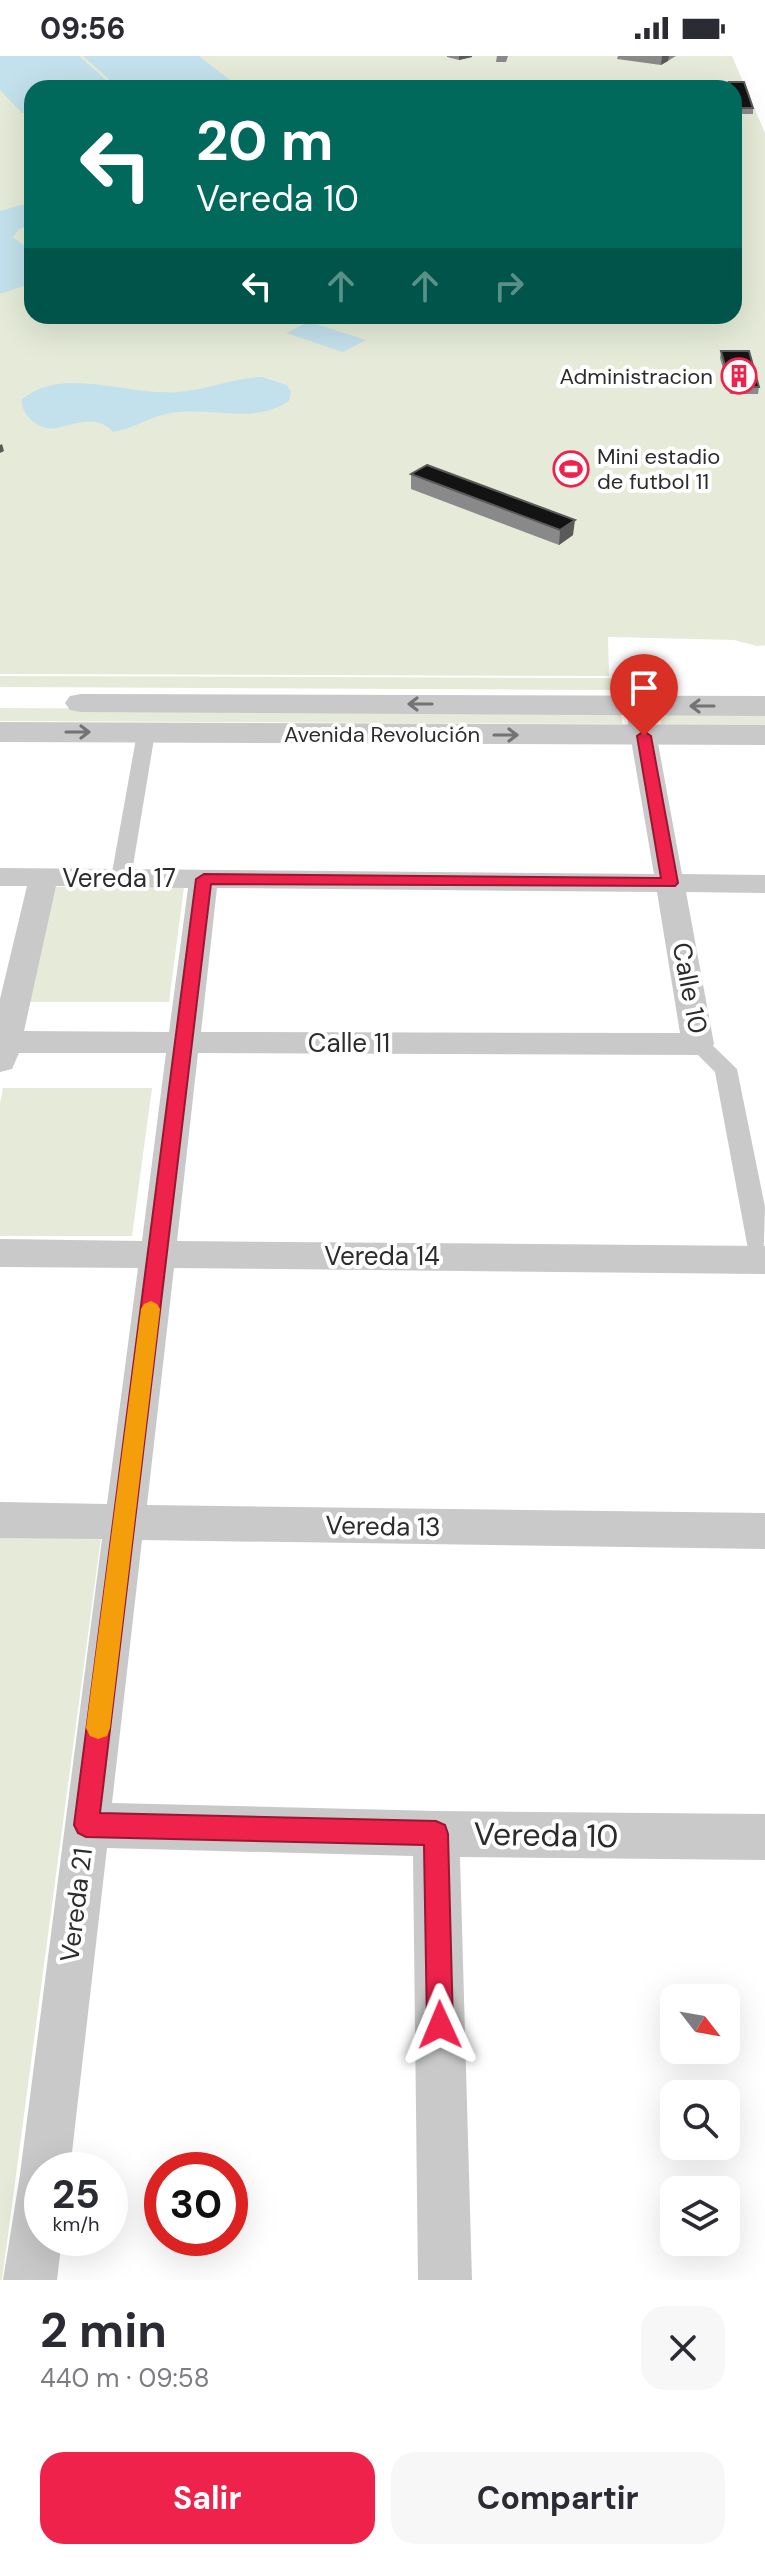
<!DOCTYPE html>
<html lang="es">
<head>
<meta charset="utf-8">
<style>
	:root { --surface:#fff; --page:#f7f7f7; --text:#2b2b33; --muted:#7c7c81; --accent:#ee224b }
	body { margin:0; font-family:"DM Sans",sans-serif; background:var(--page); color:var(--text); height:100vh; display:flex; flex-direction:column; font-size:30px; white-space:nowrap }
	* { box-sizing:border-box; margin:0 }
	p { font-size:26px; color:var(--muted) }
	.icon { flex:none; width:44px; height:44px; fill:none; stroke:currentColor; stroke-width:2; stroke-linecap:round; stroke-linejoin:round }
	.map { position:relative; height:2224px; overflow:hidden }
	.sheet { display:flex; flex-direction:column; background:var(--surface); flex:1 }
	.sheet>* { flex:none }
	.hud { position:absolute; left:24px; top:24px; width:718px; height:244px; border-radius:24px; box-shadow:0 8px 32px #0002; background:#00695c; color:#fff; overflow:hidden }
	.needle { width:52px; rotate:121deg }
	.tools { position:absolute; left:660px; top:1928px; display:grid; gap:16px }
	.tools a { display:grid; place-items:center; width:80px; height:80px; border-radius:16px; background:var(--surface); box-shadow:0 8px 32px #0002; font-size:40px }
	.speed { position:absolute; left:24px; top:2096px; display:flex; gap:16px; font-size:40px; font-weight:700; text-align:center }
	.speed>* { display:grid; place-content:center; width:104px; height:104px; border-radius:50%; background:var(--surface); box-shadow:0 8px 32px #0002; line-height:1 }
	.speed small { font-size:20px; font-weight:400 }
	.speed .limit { border:12px solid #d22; background:#fff; color:#111 }
	.pin { position:absolute; display:grid; place-items:center; width:68px; height:68px; color:#fff; margin:-82px -34px; border-radius:50% 50% 50% 0; rotate:-45deg; box-shadow:0 0 8px #0007 }
	.pin .icon { rotate:45deg }
	.me { position:absolute; width:88px; margin:-44px; rotate:359deg; stroke-linejoin:round; filter:drop-shadow(0 0 6px #0008) }
	.turn { display:flex; align-items:center; gap:28px; height:168px; padding:0 40px; font-size:36px }
	.turn .icon { width:104px; height:104px; stroke-width:2.5 }
	.turn b { display:block; font-size:56px; line-height:68px }
	.lanes { display:flex; align-items:center; height:76px; padding:0 40px; background:#0003; justify-content:center; gap:40px; direction:ltr }
	.lanes .off { opacity:.35 }
	.round { display:grid; place-items:center; flex:none; width:84px; height:84px; border-radius:24px; background:var(--page) }
	.overview { display:flex; align-items:center; justify-content:space-between; height:136px; padding:0 40px }
	h1 { font-size:48px; font-weight:700; line-height:60px }
	.primary-button { display:flex; gap:16px; margin-top:auto; padding:16px 40px }
	.primary-button a { flex:1; height:92px; border-radius:24px; background:var(--accent); color:#fff; font-size:32px; font-weight:700; line-height:92px; text-align:center }
	.primary-button a+a { background:var(--page); color:var(--text) }
	.status { display:flex; justify-content:space-between; align-items:center; height:56px; padding:0 40px; background:var(--surface); direction:ltr }
	.status svg { height:22px; fill:currentColor }
	.map>svg:first-child { display:block }
</style>
</head>
<body>
<div class="status"><b>09:56</b><svg viewBox="0 0 49 12"><path d="M0 12V9h3v3zM5 12V6h3v6zM10 12V3h3v9zM15 12V0h3v12zM26 1h20v11H26zM47 4h2v5h-2z"/></svg></div>
<div class="map">
<svg width="765" height="2224" viewBox="0 0 765 2224">
	<rect width="100%" height="100%" fill="#fff"/>
	<g fill="#e5ebd8" fill-rule="evenodd">
		<path d="M0,0H732L765,77V589L757,590L734,584L608,581L609,620L0,618ZM32,32H734V260H32Z"/>
		<path d="M0,620L611,622L612,634L0,631Z"/>
		<path d="M0,652L621,655L622,668L0,665Z"/>
		<path d="M660,655H765V669H661Z"/>
		<path d="M52,831H184L169,946H27Z"/>
		<path d="M3,1032H152L132,1180H0V1047Z"/>
		<path d="M0,1474H102L2,2224H0Z"/>
	</g>
	<g fill="#c3e1ec">
		<path d="M0,0H79L115,32H32V56L22,57L0,34Z"/>
		<path d="M83,0H199L235,28L205,32H119Z"/>
		<path d="M32,146V169L19,173L13,181L22,188L32,191V227L0,238V155Z"/>
		<path d="M309,266L366,284L343,296L286,277Z"/>
		<path d="M262,321L287,329L291,336L289,345C252,370 208,349 166,358C148,362 132,373 113,376C97,358 76,368 57,372C40,376 20,359 22,343C64,309 127,340 178,336C207,334 233,322 262,321Z"/>
	</g>
	<g fill="none" stroke-linecap="round" stroke-linejoin="round">
		<g fill="#c9c9c9" fill-rule="evenodd">
			<path d="M146,671L155,677L131,822L121,828L111,822L137,677Z"/>
			<path d="M698,980L706,983L737,1013L765,1151L763,1214L754,1211L750,1204L715,1016L687,988L690,983Z"/>
		</g>
		<path fill="#c9c9c9" fill-rule="evenodd" d="M638,641L647,644L651,649L682,818L765,819V837L686,836L714,988L709,996L698,999L198,997L177,1185L765,1190V1218L174,1212L147,1449L765,1457V1493L142,1484L112,1747L436,1755L765,1758V1804L460,1801L472,2224H418L413,1800L107,1792L70,2114H42V2182H62L57,2224H3L20,2118L102,1483L0,1482V1446L107,1448L138,1212L0,1211V1183L142,1185L166,997H19L12,1013L0,1016V943L27,830H0V812L654,818L625,649L629,644ZM56,830L188,832L169,976L24,975ZM217,832L657,836L680,977L201,976Z"/>
		<g fill="#c9c9c9" fill-rule="evenodd">
			<path d="M81,638L765,640V660L81,656L70,654L65,647L70,640Z"/>
			<path d="M0,666L765,669V689L0,686Z"/>
		</g>
	</g>
	<g fill="#898989">
		<path d="M447,0H472V1L459,4L447,1Z"/>
		<path d="M497,0H508L506,6H496Z"/>
		<path d="M618,0H676L661,9L617,3Z"/>
		<path d="M729,26L753,52V58H737L734,50V32H728Z"/>
		<path d="M721,295L759,331L758,338H730L720,302Z"/>
		<path d="M411,418L573,479L559,489L411,433Z"/>
	</g>
	<g fill="#5a5a5a">
		<path d="M459,0H472V1L459,4Z"/>
		<path d="M662,0H669L668,5L661,9Z"/>
		<path d="M2,388L4,395L0,397V389Z"/>
		<path d="M575,464L573,479L559,489L560,474Z"/>
	</g>
	<g fill="#131313" stroke="#5a5a5a" stroke-width="2">
		<path d="M729,26H744L753,52H738L734,41V32H731Z"/>
		<path d="M721,295H749L759,331H731Z"/>
		<path d="M427,409L575,464L560,474L411,418Z"/>
	</g>
	<defs><path id="oneway-shaft" d="M-6 0H5M1.5-3L5.5 0L1.5 3" fill="none" stroke-width="1.6" stroke-linecap="round" stroke-linejoin="round" transform="scale(2)"/></defs>
	<g stroke="#737373">
		<use href="#oneway-shaft" transform="translate(420 648) rotate(-180)"/>
		<use href="#oneway-shaft" transform="translate(702 650) rotate(-180)"/>
		<use href="#oneway-shaft" transform="translate(78 676)"/>
		<use href="#oneway-shaft" transform="translate(506 679)"/>
	</g>
	<path fill="#ee224b" stroke="#9b1631" stroke-width="2" d="M644,675L651,680L678,827L675,830L211,828L100,1757L436,1765L445,1769L448,1778L453,1969L449,1978L440,1982L430,1978L427,1969L424,1789L86,1781L78,1777L74,1769L196,823L204,818L661,822L637,680Z"/>
	<path fill="#f59e0b" d="M151,1245L157,1248L160,1253L110,1672L107,1680L98,1683L90,1680L86,1672L141,1253L144,1248Z"/>
	<defs>
		<symbol id="building-ring" viewBox="-11 -11 22 22"><circle r="9.5" fill="#fff" stroke="#ee224b" stroke-width="1.5"/><path d="M-4-6H4V6H1V3H-1V6H-4ZM-2.5-4.3h1.7v1.8h-1.7ZM.8-4.3h1.7v1.8H.8ZM-2.5-1h1.7V.8h-1.7ZM.8-1h1.7V.8H.8Z" fill="#ee224b"/></symbol>
		<symbol id="stadium-ring" viewBox="-11 -11 22 22"><circle r="9.5" fill="#fff" stroke="#ee224b" stroke-width="1.5"/><path d="M0-5a6.5 5 0 1 0 0 10a6.5 5 0 1 0 0-10ZM-3.5-1.8h7v3.6h-7Z" fill="#ee224b"/></symbol>
	</defs>
	<g fill-rule="evenodd">
		<use href="#building-ring" x="719" y="300" width="40" height="40"/>
		<use href="#stadium-ring" x="551" y="393" width="40" height="40"/>
	</g>
	<g text-anchor="middle" stroke-width="8" stroke-linejoin="round" paint-order="stroke">
		<g font-size="22" fill="#2c2c2c" stroke="#fff" text-anchor="end">
			<text x="713" y="328">Administracion</text>
			<text x="597" y="408" text-anchor="start">Mini estadio<tspan x="597" dy="25">de futbol 11</tspan></text>
		</g>
		<g font-size="22" fill="#2c2c2c" stroke="#fff">
			<text x="382" y="686">Avenida Revolución</text>
		</g>
		<g font-size="26" fill="#2c2c2c" stroke="#fff">
			<text x="119" y="831">Vereda 17</text>
			<text transform="translate(690 932) rotate(79)" y="9">Calle 10</text>
			<text x="349" y="996">Calle 11</text>
			<text x="382" y="1209">Vereda 14</text>
			<text transform="translate(383 1470) rotate(1)" y="9">Vereda 13</text>
			<text transform="translate(76 1849) rotate(-83)" y="9">Vereda 21</text>
		</g>
		<g font-size="32" fill="#2c2c2c" stroke="#fff">
			<text transform="translate(546 1779) rotate(1)" y="11">Vereda 10</text>
		</g>
	</g>
</svg>
<div class="tools">
<a><svg class="needle" viewBox="-14 -14 28 28"><path d="M0-13l5 13h-10z" fill="#e53935"/><path d="M0 13l5-13h-10z" fill="#7c7c81"/></svg></a>
<a><svg class="icon" aria-label="search" viewBox="0 0 24 24"><circle cx="10" cy="10" r="6"/><path d="M15 15l6 6"/></svg></a>
<a><svg class="icon" aria-label="layers" viewBox="0 0 24 24"><path d="M12 4l9 5-9 5-9-5zM3 14l9 5 9-5"/></svg></a>
</div>
<div class="speed"><div>25<small>km/h</small></div><div class="limit">30</div></div>
<div class="pin" style="left:644px;top:680px;background:#d93025"><svg class="icon" aria-label="arrive" viewBox="0 0 24 24"><path d="M6 21V4h12l-3 4 3 4H6"/></svg></div>
<svg class="me" style="left:440px;top:1969px" viewBox="-20 -20 40 40"><path d="M0-17L14 15 0 8-14 15z" fill="#ee224b" stroke="#fff" stroke-width="4"/></svg>
<div class="hud">
<div class="turn"><svg class="icon" aria-label="left" viewBox="0 0 24 24"><path d="M17 20v-9H6M10 6l-5 5 5 5"/></svg><div><b>20 m</b>Vereda 10</div></div>
<div class="lanes"><svg class="icon" aria-label="left" viewBox="0 0 24 24"><path d="M17 20v-9H6M10 6l-5 5 5 5"/></svg><svg class="icon off" aria-label="ahead" viewBox="0 0 24 24"><path d="M12 20V5M6 11l6-6 6 6"/></svg><svg class="icon off" aria-label="ahead" viewBox="0 0 24 24"><path d="M12 20V5M6 11l6-6 6 6"/></svg><svg class="icon off" aria-label="right" viewBox="0 0 24 24"><path d="M7 20v-9h11M14 6l5 5-5 5"/></svg></div>
</div>
</div>
<section class="sheet">
<div class="overview"><div><h1>2 min</h1><p>440 m · 09:58</p></div><a class="round"><svg class="icon" aria-label="close" viewBox="0 0 24 24"><path d="M6 6l12 12M18 6L6 18"/></svg></a></div>
<div class="primary-button"><a>Salir</a><a>Compartir</a></div>
</section>
</body>
</html>
